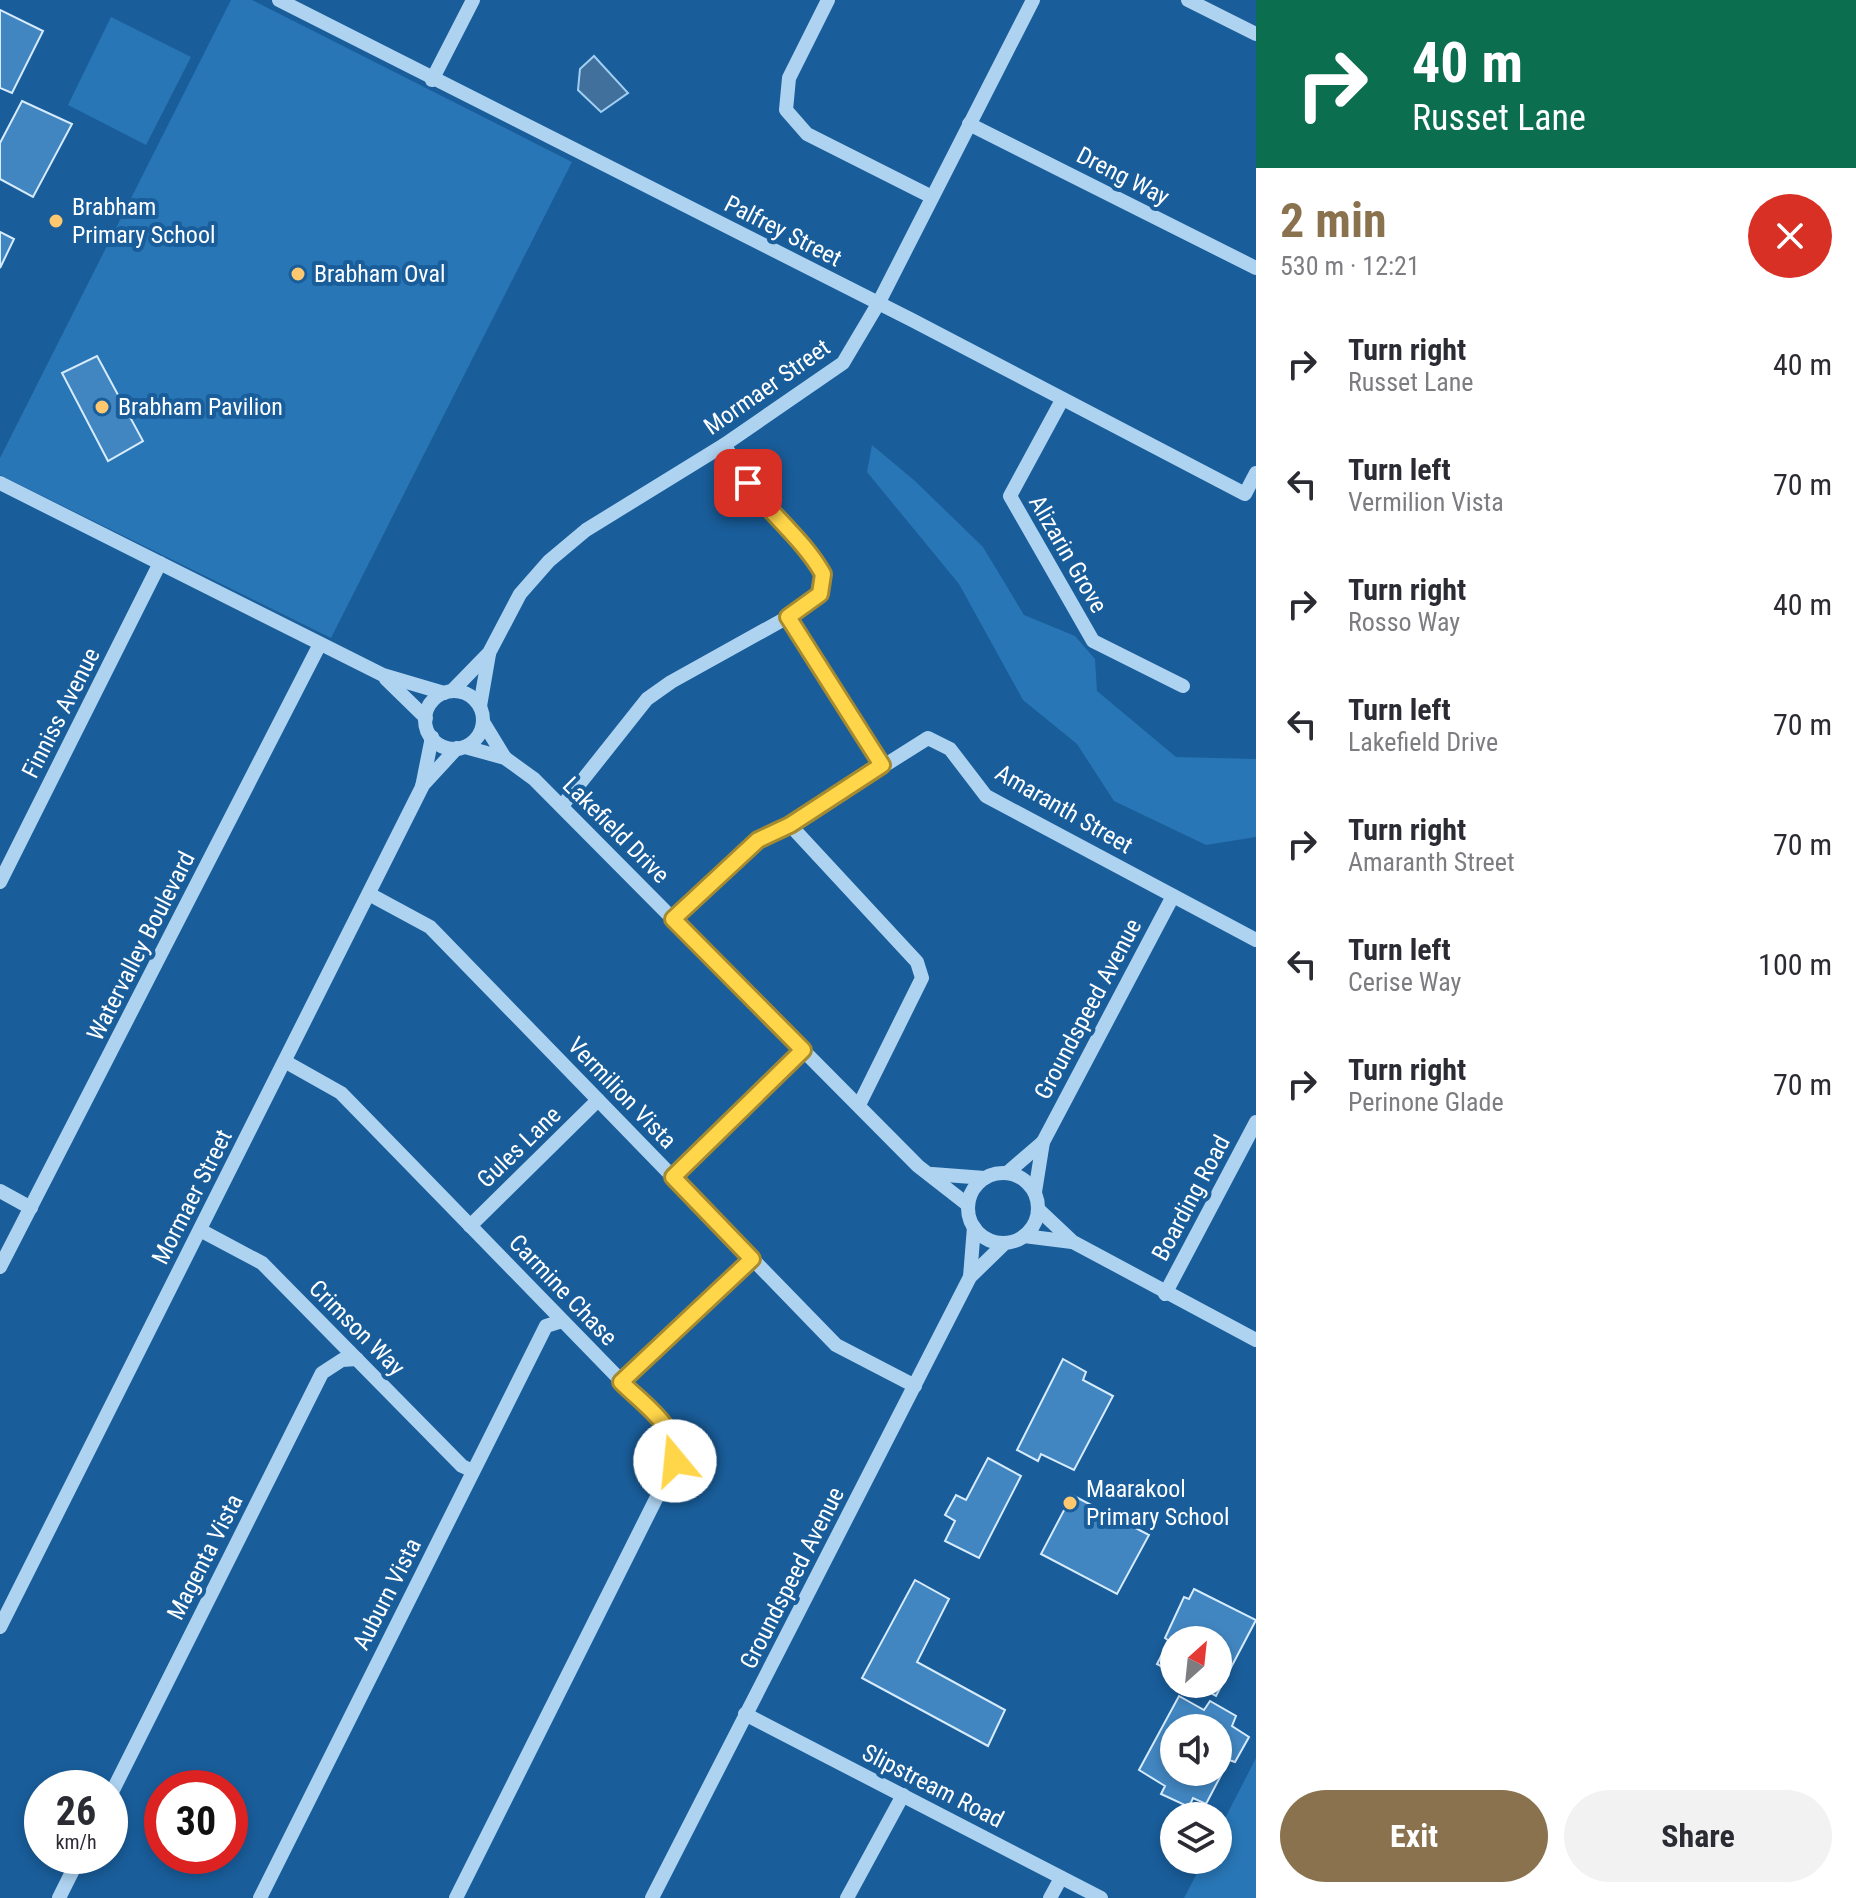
<!DOCTYPE html>
<html lang="en">
<head>
<meta charset="utf-8">
<style>
	:root { --surface:#fff; --page:#f2f2f3; --text:#2b2b33; --muted:#7c7c81; --accent:#8a724e }
	body { margin:0; font-family:"Roboto Condensed",sans-serif; background:var(--page); color:var(--text); height:100vh; display:flex; flex-direction:column; font-size:30px; white-space:nowrap }
	* { box-sizing:border-box; margin:0 }
	p { font-size:26px; color:var(--muted) }
	.icon { flex:none; width:44px; height:44px; fill:none; stroke:currentColor; stroke-width:2; stroke-linecap:round; stroke-linejoin:round }
	.map { position:relative; flex:1; overflow:hidden }
	.sheet { display:flex; flex-direction:column; background:var(--surface); width:600px }
	.sheet>* { flex:none }
	.top-card { background:#0b6e4f; color:#fff; overflow:hidden }
	.needle { width:52px; rotate:27deg }
	.tools { position:absolute; left:1160px; top:1626px; display:grid; gap:16px }
	.tools a { display:grid; place-items:center; width:72px; height:72px; border-radius:50%; background:var(--surface); box-shadow:0 4px 12px #0003; font-size:40px }
	.speed { position:absolute; left:24px; top:1770px; display:flex; gap:16px; font-size:40px; font-weight:700; text-align:center }
	.speed>* { display:grid; place-content:center; width:104px; height:104px; border-radius:50%; background:var(--surface); box-shadow:0 4px 12px #0003; line-height:1 }
	.speed small { font-size:20px; font-weight:400 }
	.speed .limit { border:12px solid #d22; background:#fff; color:#111 }
	.pin { position:absolute; display:grid; place-items:center; width:68px; height:68px; color:#fff; margin:-34px; border-radius:16px; box-shadow:0 4px 12px #0006 }
	.me { position:absolute; width:88px; margin:-44px; rotate:343deg; stroke-linejoin:round; filter:drop-shadow(0 0 6px #0008) }
	.turn { display:flex; align-items:center; gap:28px; height:168px; padding:0 24px; font-size:36px }
	.turn .icon { width:104px; height:104px; stroke-width:2.5 }
	.turn b { display:block; font-size:56px; line-height:68px }
	.round { display:grid; place-items:center; flex:none; width:84px; height:84px; border-radius:42px; background:var(--page) }
	.headline { display:flex; align-items:center; justify-content:space-between; height:136px; padding:0 24px }
	h1 { font-size:48px; font-weight:700; line-height:60px; color:var(--accent) }
	.primary-button { display:flex; gap:16px; margin-top:auto; padding:16px 24px }
	.primary-button a { flex:1; height:92px; border-radius:48px; background:var(--accent); color:#fff; font-size:32px; font-weight:700; line-height:92px; text-align:center }
	.primary-button a+a { background:var(--page); color:var(--text) }
	ul { padding:0; list-style:none }
	li { display:flex; align-items:center; gap:24px; height:120px; padding:0 24px }
	li div { flex:1 }
	li b { display:block; font-size:30px }
	li em { font-style:normal }
	main { display:flex; flex:1; min-height:0 }
	.map>svg:first-child { display:block }
</style>
</head>
<body>
<main>
<div class="map">
<svg width="1256" height="1898" viewBox="0 0 1256 1898">
	<rect width="100%" height="100%" fill="#195d9a"/>
	<g fill="#2876b6">
		<path d="M231,0H252L572,162L331,638L0,475V458Z"/>
		<path d="M111,17L191,57L146,145L68,105Z"/>
		<path d="M872,445L915,481L983,547L1024,615L1075,636L1095,659L1097,691L1176,757L1256,759V837L1206,845L1114,801L1077,744L1023,700L959,584L867,472Z"/>
		<path d="M1256,1758V1898H1184L1204,1860H1218V1832Z"/>
	</g>
	<path fill="#40709b" stroke="#a1cff3" stroke-width="2" d="M594,56L628,93L601,112L578,90L580,69Z"/>
	<g fill="#4286c1" stroke="#d6ebfc" stroke-width="2" fill-rule="evenodd">
		<path d="M0,10L43,31L12,93L0,88Z"/>
		<path d="M22,101L72,124L33,197L0,179V143Z"/>
		<path d="M0,232L14,239L0,268Z"/>
		<path d="M97,356L143,441L108,461L62,373Z"/>
		<path d="M1063,1359L1086,1372L1083,1380L1113,1396L1074,1470L1041,1454L1038,1461L1017,1450Z"/>
		<path d="M988,1458L1021,1476L979,1558L945,1541L955,1521L945,1515L956,1495L966,1500Z"/>
		<path d="M1072,1495L1149,1535L1117,1594L1041,1554Z"/>
		<path d="M915,1580L949,1599L917,1662L1005,1710L988,1746L862,1678Z"/>
		<path d="M1194,1589L1256,1620L1216,1696L1194,1684H1218V1640H1174V1673L1157,1664L1169,1641L1165,1638L1184,1597L1189,1599Z"/>
		<path d="M1179,1696L1204,1710L1210,1701L1236,1716L1232,1726L1249,1737L1235,1762L1229,1760L1206,1804L1193,1798L1189,1807L1161,1794L1165,1786L1139,1770ZM1174,1728H1218V1772H1174Z"/>
	</g>
	<g fill="none" stroke-linecap="round" stroke-linejoin="round">
		<g stroke="#aed3f1" stroke-width="14">
			<path d="M279,0L912,320L1245,494L1256,473"/>
			<path d="M828,0L789,78L786,110L807,134L932,197"/>
			<path d="M1188,0L1256,34"/>
			<path d="M432,80L473,0"/>
			<path d="M969,124L1256,268"/>
			<path d="M1062,400L1010,496L1093,641L1183,686"/>
			<path d="M0,483L383,675L444,693"/>
			<path d="M788,617L882,765"/>
			<path d="M386,679L426,718"/>
			<path d="M452,691L489,653L520,594L549,561L586,530L724,445L843,363L878,304L1033,0"/>
			<circle cx="454" cy="720" r="29"/>
			<path d="M480,706L489,654"/>
			<path d="M483,722L505,758"/>
			<path d="M465,747L505,758L534,779L918,1166L968,1205"/>
			<path d="M422,786L457,748"/>
			<path d="M562,806L647,699L671,682L788,617L820,594L823,574L813,556L767,509L724,445"/>
			<path d="M790,825L917,962L922,978L859,1105"/>
			<path d="M0,882L160,563"/>
			<path d="M369,894L430,927L836,1345L915,1386"/>
			<path d="M673,919L758,840L790,825L928,738L950,749L986,796L1256,940"/>
			<path d="M286,1062L341,1093L671,1432L677,1445L675,1461L456,1898"/>
			<path d="M1007,1173L1043,1142"/>
			<circle cx="1003" cy="1208" r="35"/>
			<path d="M932,1174L985,1178"/>
			<path d="M673,1177L803,1050"/>
			<path d="M0,1191L31,1208"/>
			<path d="M1035,1192L1043,1142L1173,896"/>
			<path d="M1038,1209L1073,1242L1256,1340"/>
			<path d="M470,1226L598,1100"/>
			<path d="M200,1230L262,1263L462,1466L473,1471"/>
			<path d="M1024,1236L1072,1242"/>
			<path d="M0,1267L320,644"/>
			<path d="M970,1277L974,1227"/>
			<path d="M1165,1294L1256,1122"/>
			<path d="M621,1382L752,1259"/>
			<path d="M0,1627L422,787L432,737"/>
			<path d="M745,1714L1101,1898"/>
			<path d="M110,1796L322,1373L342,1360L357,1359"/>
			<path d="M59,1898L80,1856"/>
			<path d="M260,1898L546,1326L562,1321"/>
			<path d="M652,1898L970,1277L1005,1243"/>
			<path d="M847,1898L903,1795"/>
			<path d="M1050,1898L1061,1878"/>
		</g>
	</g>
	<g fill="none" stroke-linecap="round" stroke-linejoin="round">
		<defs>
			<path id="route" d="M675,1461C680,1428 643,1404 621,1382L752,1259L673,1177L803,1050L673,919L758,840L790,825L882,765L788,617L820,594L823,574C804,540 771,515 748,483"/>
		</defs>
		<use href="#route" stroke="#a68a30" stroke-width="20"/>
		<use href="#route" stroke="#ffd54a" stroke-width="14"/>
	</g>
	<g fill="#ffc86f" stroke="#195d9a" stroke-width="3">
		<circle cx="56" cy="221" r="8"/>
		<circle cx="298" cy="274" r="8"/>
		<circle cx="102" cy="407" r="8"/>
		<circle cx="1070" cy="1503" r="8"/>
	</g>
	<g text-anchor="middle" stroke-width="8" stroke-linejoin="round" paint-order="stroke">
		<g font-size="24" fill="#fff" stroke="#195d9a">
			<text transform="translate(1123 176) rotate(27)" y="8">Dreng Way</text>
			<text transform="translate(783 231) rotate(27)" y="8">Palfrey Street</text>
			<text transform="translate(767 387) rotate(-35)" y="8">Mormaer Street</text>
			<text transform="translate(1068 554) rotate(60)" y="8">Alizarin Grove</text>
			<text transform="translate(61 713) rotate(-63)" y="8">Finniss Avenue</text>
			<text transform="translate(1064 809) rotate(30)" y="8">Amaranth Street</text>
			<text transform="translate(616 830) rotate(45)" y="8">Lakefield Drive</text>
			<text transform="translate(141 946) rotate(-63)" y="8">Watervalley Boulevard</text>
			<text transform="translate(1088 1009) rotate(-62)" y="8">Groundspeed Avenue</text>
			<text transform="translate(622 1093) rotate(46)" y="8">Vermilion Vista</text>
			<text transform="translate(519 1147) rotate(-44)" y="8">Gules Lane</text>
			<text transform="translate(192 1197) rotate(-63)" y="8">Mormaer Street</text>
			<text transform="translate(1191 1198) rotate(-62)" y="8">Boarding Road</text>
			<text transform="translate(563 1290) rotate(46)" y="8">Carmine Chase</text>
			<text transform="translate(357 1328) rotate(45)" y="8">Crimson Way</text>
			<text transform="translate(205 1557) rotate(-63)" y="8">Magenta Vista</text>
			<text transform="translate(792 1578) rotate(-63)" y="8">Groundspeed Avenue</text>
			<text transform="translate(387 1594) rotate(-63)" y="8">Auburn Vista</text>
			<text transform="translate(933 1786) rotate(27)" y="8">Slipstream Road</text>
		</g>
		<g font-size="24" fill="#fff" stroke="#195d9a" text-anchor="start">
			<text x="72" y="215">Brabham<tspan x="72" dy="28">Primary School</tspan></text>
			<text x="314" y="282">Brabham Oval</text>
			<text x="118" y="415">Brabham Pavilion</text>
			<text x="1086" y="1497">Maarakool<tspan x="1086" dy="28">Primary School</tspan></text>
		</g>
	</g>
</svg>
<div class="tools">
<a><svg class="needle" viewBox="-14 -14 28 28"><path d="M0-13l5 13h-10z" fill="#e53935"/><path d="M0 13l5-13h-10z" fill="#7c7c81"/></svg></a>
<a><svg class="icon" aria-label="sound" viewBox="0 0 24 24"><path d="M4 9h4l5-4v14l-5-4H4zM17 9q2 3 0 6"/></svg></a>
<a><svg class="icon" aria-label="layers" viewBox="0 0 24 24"><path d="M12 4l9 5-9 5-9-5zM3 14l9 5 9-5"/></svg></a>
</div>
<div class="speed"><div>26<small>km/h</small></div><div class="limit">30</div></div>
<div class="pin" style="left:748px;top:483px;background:#d93025"><svg class="icon" aria-label="arrive" viewBox="0 0 24 24"><path d="M6 21V4h12l-3 4 3 4H6"/></svg></div>
<svg class="me" style="left:675px;top:1461px" viewBox="-20 -20 40 40"><circle r="19" fill="#fff"/><path d="M0-13L10 11 0 6-10 11z" fill="#ffd54a"/></svg>
</div>
<section class="sheet">
<div class="top-card">
<div class="turn"><svg class="icon" aria-label="right" viewBox="0 0 24 24"><path d="M7 20v-9h11M14 6l5 5-5 5"/></svg><div><b>40 m</b>Russet Lane</div></div>
</div>
<div class="headline"><div><h1>2 min</h1><p>530 m · 12:21</p></div><a class="round" style="background:#d93025;color:#fff"><svg class="icon" aria-label="close" viewBox="0 0 24 24"><path d="M6 6l12 12M18 6L6 18"/></svg></a></div>
<ul>
<li><svg class="icon" aria-label="right" viewBox="0 0 24 24"><path d="M7 20v-9h11M14 6l5 5-5 5"/></svg><div><b>Turn right</b><p>Russet Lane</p></div><em>40 m</em></li>
<li><svg class="icon" aria-label="left" viewBox="0 0 24 24"><path d="M17 20v-9H6M10 6l-5 5 5 5"/></svg><div><b>Turn left</b><p>Vermilion Vista</p></div><em>70 m</em></li>
<li><svg class="icon" aria-label="right" viewBox="0 0 24 24"><path d="M7 20v-9h11M14 6l5 5-5 5"/></svg><div><b>Turn right</b><p>Rosso Way</p></div><em>40 m</em></li>
<li><svg class="icon" aria-label="left" viewBox="0 0 24 24"><path d="M17 20v-9H6M10 6l-5 5 5 5"/></svg><div><b>Turn left</b><p>Lakefield Drive</p></div><em>70 m</em></li>
<li><svg class="icon" aria-label="right" viewBox="0 0 24 24"><path d="M7 20v-9h11M14 6l5 5-5 5"/></svg><div><b>Turn right</b><p>Amaranth Street</p></div><em>70 m</em></li>
<li><svg class="icon" aria-label="left" viewBox="0 0 24 24"><path d="M17 20v-9H6M10 6l-5 5 5 5"/></svg><div><b>Turn left</b><p>Cerise Way</p></div><em>100 m</em></li>
<li><svg class="icon" aria-label="right" viewBox="0 0 24 24"><path d="M7 20v-9h11M14 6l5 5-5 5"/></svg><div><b>Turn right</b><p>Perinone Glade</p></div><em>70 m</em></li>
</ul>
<div class="primary-button"><a>Exit</a><a>Share</a></div>
</section>
</main>
</body>
</html>
